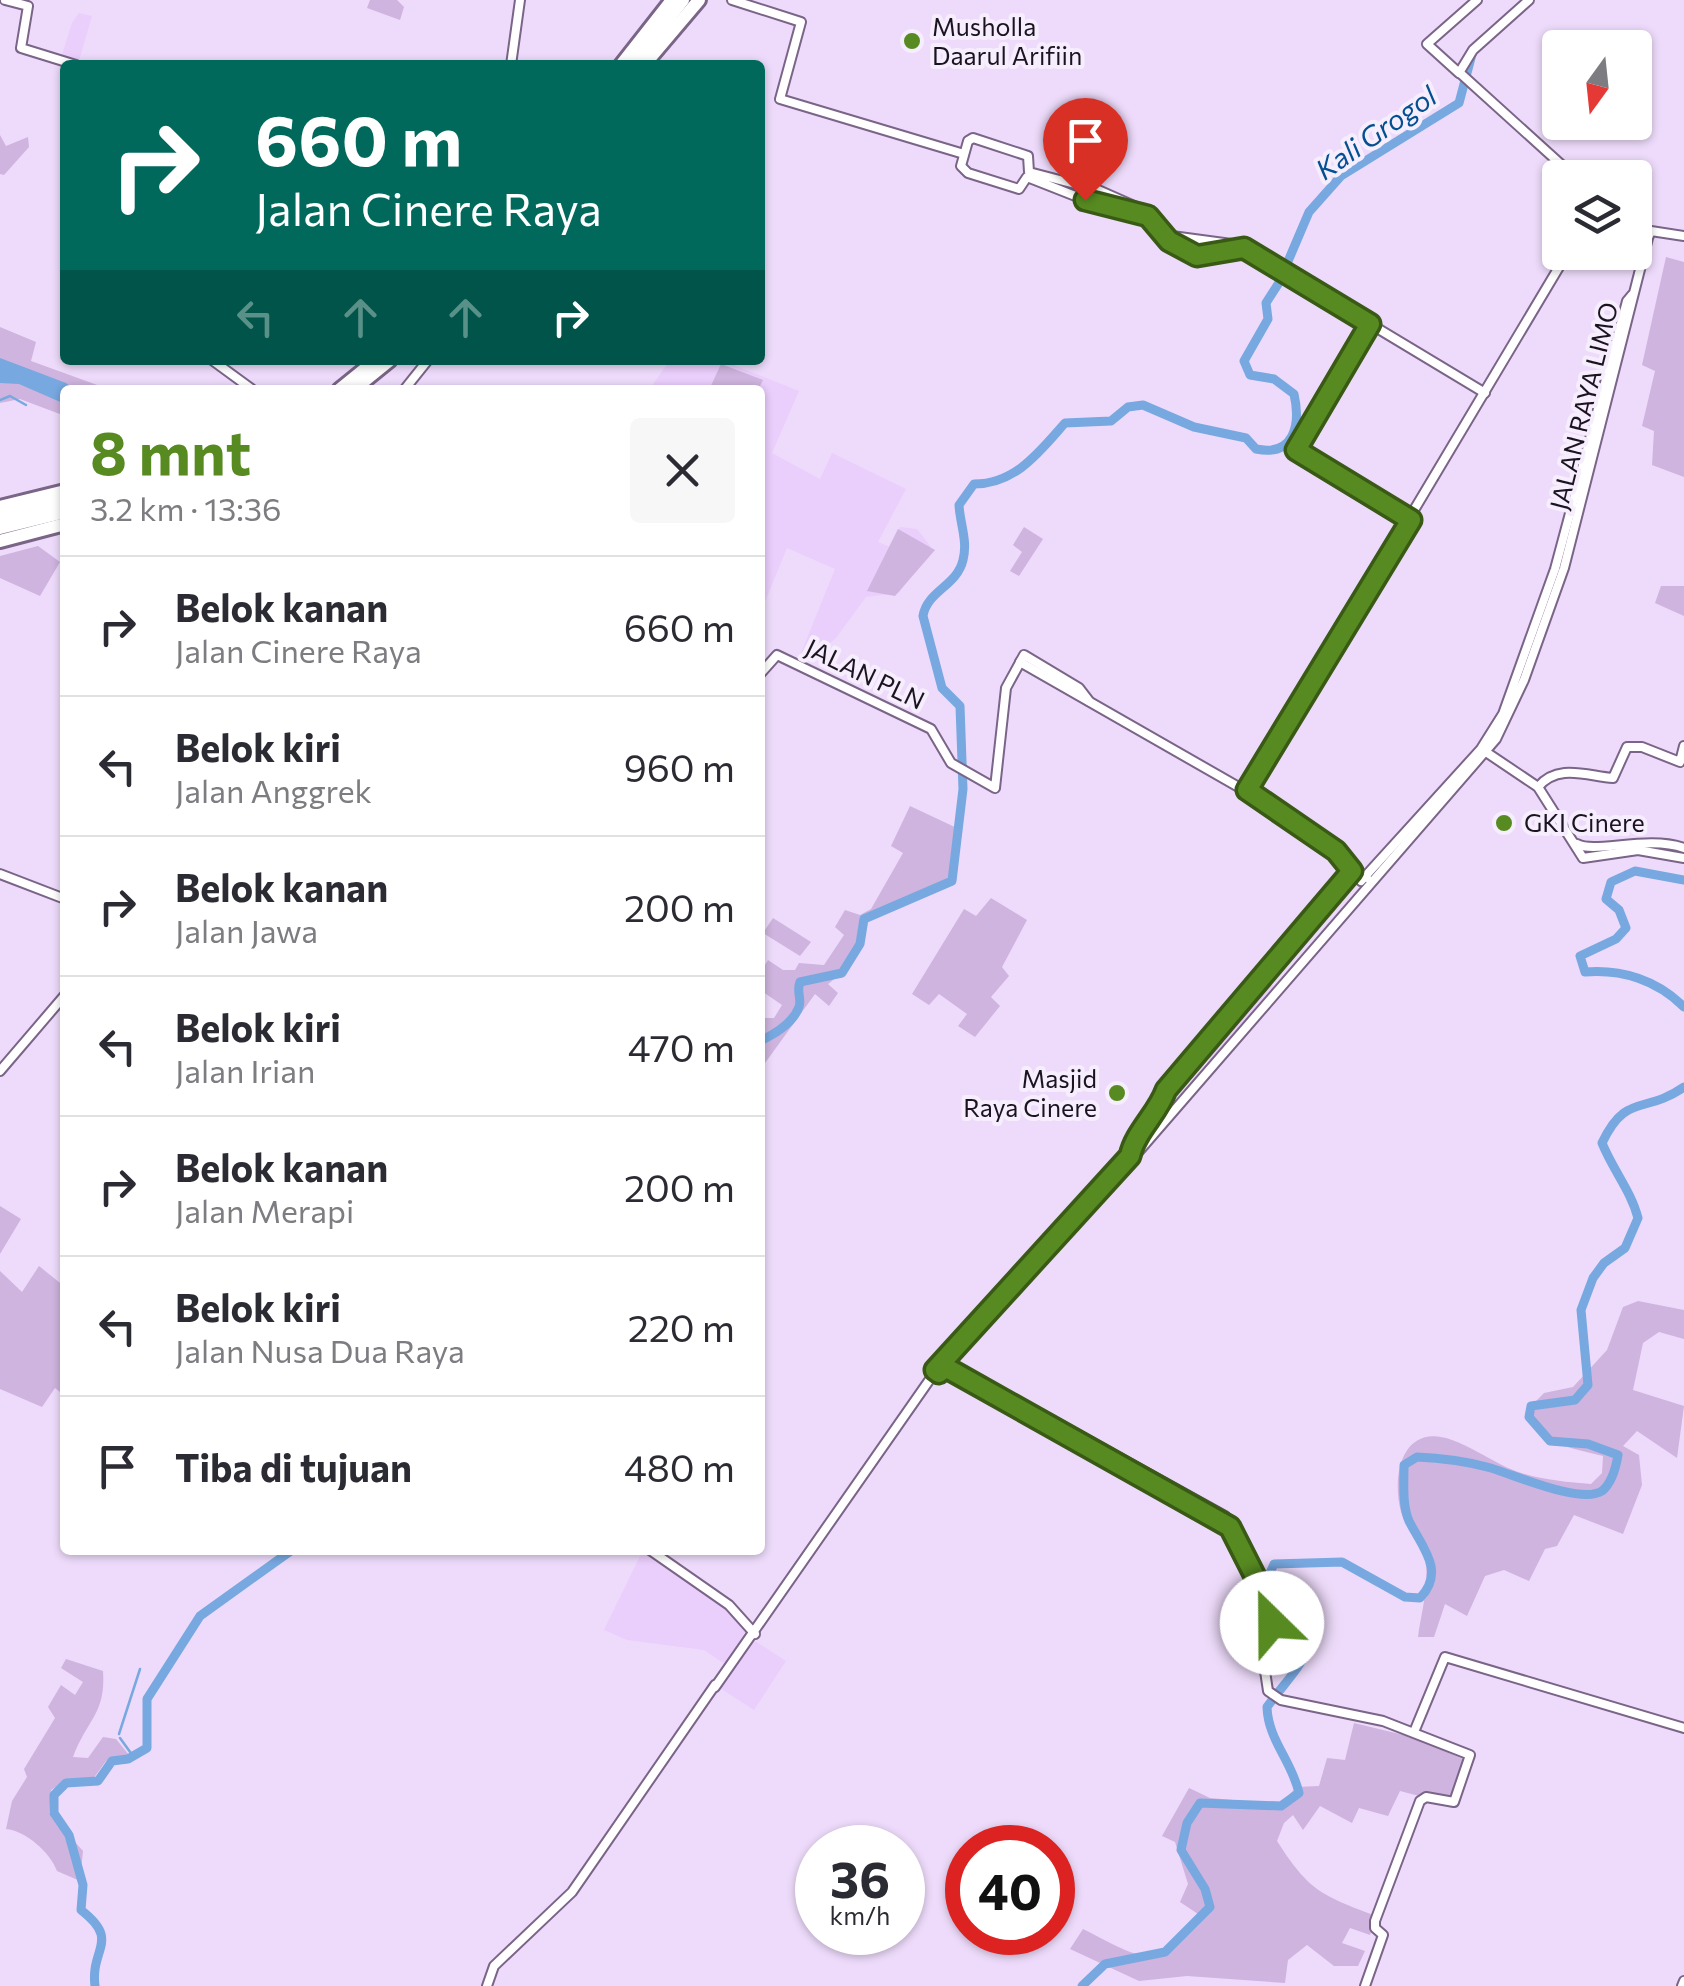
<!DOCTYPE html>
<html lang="id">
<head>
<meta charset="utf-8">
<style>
	:root { --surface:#fff; --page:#f7f7f7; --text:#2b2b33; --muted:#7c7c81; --line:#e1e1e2; --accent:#578a21 }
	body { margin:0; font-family:Commissioner,sans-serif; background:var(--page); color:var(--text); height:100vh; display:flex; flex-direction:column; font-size:38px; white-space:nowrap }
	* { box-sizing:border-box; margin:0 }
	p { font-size:32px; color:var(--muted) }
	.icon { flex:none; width:55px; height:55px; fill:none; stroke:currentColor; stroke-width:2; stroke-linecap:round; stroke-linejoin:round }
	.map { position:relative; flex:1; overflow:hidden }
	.sheet { position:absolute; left:60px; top:385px; width:705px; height:1170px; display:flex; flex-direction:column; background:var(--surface); border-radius:10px; box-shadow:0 2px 8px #0004 }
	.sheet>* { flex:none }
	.banner { position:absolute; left:60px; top:60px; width:705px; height:305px; border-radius:10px; box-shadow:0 2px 8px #0004; background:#00695c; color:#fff; overflow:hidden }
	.needle { width:65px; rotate:195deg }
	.tools { position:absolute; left:1542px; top:30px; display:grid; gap:20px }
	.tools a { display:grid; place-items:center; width:110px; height:110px; border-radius:10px; background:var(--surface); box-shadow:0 2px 8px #0004; font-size:50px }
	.speed { position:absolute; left:795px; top:1825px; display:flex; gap:20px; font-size:50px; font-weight:700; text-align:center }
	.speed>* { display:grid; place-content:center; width:130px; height:130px; border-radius:50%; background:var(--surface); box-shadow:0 2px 8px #0004; line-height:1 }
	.speed small { font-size:25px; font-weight:400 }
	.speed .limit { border:15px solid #d22; background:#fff; color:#111 }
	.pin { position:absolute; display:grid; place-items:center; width:85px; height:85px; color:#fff; margin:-102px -42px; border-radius:50% 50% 50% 0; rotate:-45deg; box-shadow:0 0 10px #0007 }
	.pin .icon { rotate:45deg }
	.me { position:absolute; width:110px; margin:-55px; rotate:337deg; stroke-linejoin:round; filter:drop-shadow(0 0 8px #0008) }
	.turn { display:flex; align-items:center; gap:35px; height:210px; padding:0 30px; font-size:45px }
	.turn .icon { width:130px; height:130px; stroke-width:2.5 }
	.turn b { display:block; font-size:70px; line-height:85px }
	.lanes { display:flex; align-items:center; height:95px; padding:0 30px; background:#0003; justify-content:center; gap:50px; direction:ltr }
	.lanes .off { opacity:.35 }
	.round { display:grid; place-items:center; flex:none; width:105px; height:105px; border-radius:10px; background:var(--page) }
	.overview { display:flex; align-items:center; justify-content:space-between; height:170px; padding:0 30px }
	h1 { font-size:60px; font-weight:700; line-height:75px; color:var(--accent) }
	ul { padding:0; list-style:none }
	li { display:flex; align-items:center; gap:30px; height:140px; padding:0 30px; border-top:2px solid var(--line) }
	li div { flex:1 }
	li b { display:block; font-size:38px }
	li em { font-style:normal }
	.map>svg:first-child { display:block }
</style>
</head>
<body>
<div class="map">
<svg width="1684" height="1986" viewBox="0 0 1684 1986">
	<rect width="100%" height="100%" fill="#eedbfb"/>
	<g fill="#eacefc">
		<path d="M79,13L92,16L78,64L61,58L72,23Z"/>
		<path d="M670,360H721L799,391L772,453L820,479L832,453L906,489L878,542L890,547L900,527L917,529L931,547L899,593L866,597L836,638L808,662L799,658L835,569L787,548L760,614V390H649Z"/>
		<path d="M1264,977L1275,987L1211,1061L1200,1052Z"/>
		<path d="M643,1550L722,1606L748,1633L726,1665L704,1650L627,1640L604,1630Z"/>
		<path d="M752,1639L786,1661L754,1710L720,1688Z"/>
	</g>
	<g fill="#ceb4de">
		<path d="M370,0H397L404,7L400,20L367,8Z"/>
		<path d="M0,135L6,146L28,137L29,147L4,175L0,174Z"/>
		<path d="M1666,257L1684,262V477L1652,465L1654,431L1642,426L1655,371L1642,365Z"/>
		<path d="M0,327L36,342L31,361L111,390H65V416L20,399L0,403Z"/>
		<path d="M721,364L763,380L758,390H709Z"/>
		<path d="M1024,527L1043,539L1019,576L1010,571L1022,552L1013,545Z"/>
		<path d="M898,529L935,550L895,596L867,591Z"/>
		<path d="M38,546L60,562L40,596L0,578V556Z"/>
		<path d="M1661,586H1684V616L1655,603Z"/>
		<path d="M910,806L959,829L950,884L936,885L864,922C862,944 846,972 828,984L838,993L829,1006L815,994L760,1070V1018H774L782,1005L760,990V973L768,960L783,970H795L799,963L824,965L844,935L835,927L845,910L860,915L871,909L903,853L891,846Z"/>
		<path d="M991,898L1027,920L1002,967L1009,976L991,997L1000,1006L975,1037L958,1026L967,1014L939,994L929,1005L912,994L964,909L976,916Z"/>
		<path d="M773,918L811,942L800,956L763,933Z"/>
		<path d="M0,1206L21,1219L0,1254Z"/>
		<path d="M39,1266L65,1287V1396L55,1388L42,1407L0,1389V1271L22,1292Z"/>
		<path d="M1638,1301L1684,1310V1339L1659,1332L1643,1343L1633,1390L1684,1406L1677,1458L1637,1431L1623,1446L1639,1455L1642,1485L1623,1534L1574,1515L1557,1546L1545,1549L1529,1581L1504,1570L1485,1576L1467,1616L1445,1604L1434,1637H1418C1421,1612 1432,1577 1423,1552C1417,1538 1406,1528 1401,1512C1391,1474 1403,1422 1452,1440C1471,1447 1489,1459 1508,1468C1533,1479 1563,1482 1591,1484L1602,1473L1603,1456C1570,1447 1536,1446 1530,1407L1544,1393L1573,1387L1607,1350L1623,1307Z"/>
		<path d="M66,1659L103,1671C106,1714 87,1719 73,1757L88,1758L103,1737L116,1739L129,1755L106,1761L93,1779L62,1783L51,1790L49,1813L83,1851L80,1881L57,1871C50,1852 26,1831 6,1829L12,1801L27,1777L24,1769L55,1718L48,1707L61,1685L75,1695L83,1682L61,1668Z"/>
		<path d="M1354,1723L1416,1738L1467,1761L1450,1804L1400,1791L1388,1816L1359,1808L1352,1823L1320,1806L1303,1830L1293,1815L1284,1823L1277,1841C1309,1891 1321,1895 1376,1916L1370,1935L1350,1928L1342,1943L1365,1951L1358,1966H1334L1307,1945L1288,1960L1285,1983L1187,1976L1139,1981L1070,1949L1083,1929C1144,1960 1154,1972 1204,1918L1180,1902L1188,1884L1175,1842L1162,1836L1189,1788L1210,1798L1279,1804L1297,1787L1319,1786L1327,1758L1345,1760Z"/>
	</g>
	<path fill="#77a8e0" d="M0,358L66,383L75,390H65V404L19,384L0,383Z"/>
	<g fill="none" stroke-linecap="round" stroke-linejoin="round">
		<g stroke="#77a8e0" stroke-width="2.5">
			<path d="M0,400L10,396L26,405"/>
			<path d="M119,1734L140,1669"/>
			<path d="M120,1738L133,1756"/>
		</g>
		<g stroke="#77a8e0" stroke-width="9">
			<path d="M1286,266L1309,212L1341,176L1459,103L1472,54"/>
			<path d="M1684,880L1635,871L1611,882L1606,899L1619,910L1626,928L1616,939L1580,956L1585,972C1622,969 1657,980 1684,1007"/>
			<path d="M760,1041C775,1034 793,1023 799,1007C802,998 796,992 800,982L842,973L860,944L864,919L952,881L963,789L960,706L942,688L923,616C927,591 957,586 963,560C968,541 960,524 959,505L974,484C1016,484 1040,451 1065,423L1111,421L1128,407L1143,405L1194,427L1246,438L1256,449C1294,457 1301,425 1294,394L1274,379L1250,375L1244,361L1268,319L1266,303L1282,278"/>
			<path d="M95,1986C90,1948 121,1941 81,1910L83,1885L69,1835L54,1813V1795L66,1783L98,1781L112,1761L128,1759L147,1748V1699L200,1616L292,1550"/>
			<path d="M1082,1986L1105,1964L1165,1952L1210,1907L1205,1889L1181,1850L1187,1823L1200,1803L1281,1806L1299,1793C1292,1761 1268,1740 1267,1707C1297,1666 1315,1658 1314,1603L1282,1586L1270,1573L1274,1564L1342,1562L1405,1597L1420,1598C1446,1571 1422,1547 1409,1521C1402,1505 1404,1482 1404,1465L1417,1457C1441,1458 1464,1461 1487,1467C1511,1473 1580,1505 1602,1491C1612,1483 1616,1467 1618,1455L1588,1444L1550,1441L1529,1417L1531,1406L1575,1400L1588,1385L1581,1310L1593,1278L1604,1263L1625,1248L1638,1218C1631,1191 1613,1170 1602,1143C1626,1092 1644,1115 1684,1087"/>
		</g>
		<defs>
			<g id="secondary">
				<path d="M5,0L28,6L21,48L76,65"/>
				<path d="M732,0L801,22L780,99L964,154"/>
				<path d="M1477,0L1427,44L1459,73L1473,50L1529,0"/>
				<path d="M511,65L520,0"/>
				<path d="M1460,73L1576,178"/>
				<path d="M1244,249L1197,255L1165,238L1148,216L1088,201L1027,177L1019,189L968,173L961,166L968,141L973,138L1028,156L1029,172L1098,190L1150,213L1172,236L1239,245L1485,393"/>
				<path d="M1370,324L1296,450L1411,520"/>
				<path d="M212,360L253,390"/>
				<path d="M404,390L428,360"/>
				<path d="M1020,662L1291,817L1367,878"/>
				<path d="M760,674L777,655L931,729L951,763L995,788L1006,688L1024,655L1079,688L1089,701"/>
				<path d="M1483,750L1538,787L1583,858L1638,850L1684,858"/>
				<path d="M1538,787C1558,763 1587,776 1613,778L1627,747H1642L1680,762L1684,746"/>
				<path d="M1247,790L1568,252"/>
				<path d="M1577,844C1594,854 1648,835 1684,848"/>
				<path d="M0,874L65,899"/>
				<path d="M1361,881L1481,749L1503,714L1555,569L1627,301L1632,295"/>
				<path d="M0,1071L65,995"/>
				<path d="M1129,1158L1159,1110L1166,1090L1355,868"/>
				<path d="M948,1363L1225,1516L1270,1609L1265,1671L1268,1691L1281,1700L1383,1721L1470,1755L1454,1802L1426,1797L1420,1801L1375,1921V1928L1383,1935L1365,1986"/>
				<path d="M945,1367L1230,1527"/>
				<path d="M935,1373L1094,1203L1496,739L1524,680L1564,568L1648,238L1651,231L1684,236"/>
				<path d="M650,1550L729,1605L755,1634"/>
				<path d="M715,1687L935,1372"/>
				<path d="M1414,1732L1445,1657L1684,1728"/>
				<path d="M487,1986L494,1966L572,1892L715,1685"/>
				<path d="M1682,1986L1684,1981"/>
			</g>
			<g id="highway">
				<path d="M621,65L672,0"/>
				<path d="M632,65L683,0"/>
				<path d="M644,65L699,0"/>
				<path d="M339,390L376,360"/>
				<path d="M353,390L390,360"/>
				<path d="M0,507L65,491"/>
				<path d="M0,518L65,501"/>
				<path d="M0,528L65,512"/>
				<path d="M0,541L65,524"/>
			</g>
		</defs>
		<use href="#secondary" stroke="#7a6487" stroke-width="12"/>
		<use href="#highway" stroke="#7a6487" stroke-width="18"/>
		<use href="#secondary" stroke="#fff" stroke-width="8"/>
		<use href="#highway" stroke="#fff" stroke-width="12"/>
	</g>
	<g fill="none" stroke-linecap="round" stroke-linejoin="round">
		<defs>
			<path id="route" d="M1085,200L1148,216L1169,241L1197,256L1244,248L1370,324L1296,450L1411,520L1247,790L1336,851L1352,871L1166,1090C1158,1113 1135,1132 1130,1156L935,1370L939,1373L945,1367L1230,1527L1269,1604L1272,1623"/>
		</defs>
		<use href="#route" stroke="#395a15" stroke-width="25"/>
		<use href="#route" stroke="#578a21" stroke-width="18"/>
	</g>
	<g fill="#578a21" stroke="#f6edfd" stroke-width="4">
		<circle cx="912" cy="41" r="10"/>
		<circle cx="1504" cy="823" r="10"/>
		<circle cx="1117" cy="1093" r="10"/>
	</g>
	<g text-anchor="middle" stroke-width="8" stroke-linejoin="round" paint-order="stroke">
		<g font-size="25" fill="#1c1321" stroke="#f6edfd" text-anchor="start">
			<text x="932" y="36">Musholla<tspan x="932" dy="29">Daarul Arifiin</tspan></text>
			<text x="1524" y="832">GKI Cinere</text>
			<text x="1097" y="1088" text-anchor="end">Masjid<tspan x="1097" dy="29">Raya Cinere</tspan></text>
		</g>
		<g font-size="25" fill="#1c1321" stroke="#f6edfd">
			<text transform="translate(1584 406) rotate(-76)" y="9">JALAN RAYA LIMO</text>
			<text transform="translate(865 674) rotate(26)" y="9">JALAN PLN</text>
		</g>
		<g font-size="28" font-style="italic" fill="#024f92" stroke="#f6edfd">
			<text transform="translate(1376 133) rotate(-35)" y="10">Kali Grogol</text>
		</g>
	</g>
</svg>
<div class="tools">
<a><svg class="needle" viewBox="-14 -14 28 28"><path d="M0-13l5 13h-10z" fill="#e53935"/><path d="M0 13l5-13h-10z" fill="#7c7c81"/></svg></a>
<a><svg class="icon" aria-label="layers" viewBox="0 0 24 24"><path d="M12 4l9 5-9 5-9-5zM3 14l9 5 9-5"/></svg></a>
</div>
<div class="speed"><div>36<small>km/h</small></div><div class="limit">40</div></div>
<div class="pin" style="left:1085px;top:200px;background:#d93025"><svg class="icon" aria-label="arrive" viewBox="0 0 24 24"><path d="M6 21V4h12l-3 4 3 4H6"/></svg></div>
<svg class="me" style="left:1272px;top:1623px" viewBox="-20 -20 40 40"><circle r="19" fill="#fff"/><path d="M0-13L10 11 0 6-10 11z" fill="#578a21"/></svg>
<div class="banner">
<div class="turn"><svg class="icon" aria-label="right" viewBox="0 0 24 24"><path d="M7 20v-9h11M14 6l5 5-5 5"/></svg><div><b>660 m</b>Jalan Cinere Raya</div></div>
<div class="lanes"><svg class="icon off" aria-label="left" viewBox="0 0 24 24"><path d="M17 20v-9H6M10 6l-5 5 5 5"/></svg><svg class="icon off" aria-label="ahead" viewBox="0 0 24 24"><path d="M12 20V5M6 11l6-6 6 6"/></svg><svg class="icon off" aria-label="ahead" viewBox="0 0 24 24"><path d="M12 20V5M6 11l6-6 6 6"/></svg><svg class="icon" aria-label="right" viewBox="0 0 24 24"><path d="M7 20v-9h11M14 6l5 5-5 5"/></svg></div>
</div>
<section class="sheet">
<div class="overview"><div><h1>8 mnt</h1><p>3.2 km · 13:36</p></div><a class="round"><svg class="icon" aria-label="close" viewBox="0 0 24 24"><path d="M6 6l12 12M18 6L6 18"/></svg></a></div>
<ul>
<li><svg class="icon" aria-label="right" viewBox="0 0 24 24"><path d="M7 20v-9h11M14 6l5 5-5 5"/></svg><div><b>Belok kanan</b><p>Jalan Cinere Raya</p></div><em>660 m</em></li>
<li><svg class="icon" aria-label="left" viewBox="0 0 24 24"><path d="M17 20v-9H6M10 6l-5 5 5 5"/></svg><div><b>Belok kiri</b><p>Jalan Anggrek</p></div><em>960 m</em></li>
<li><svg class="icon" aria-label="right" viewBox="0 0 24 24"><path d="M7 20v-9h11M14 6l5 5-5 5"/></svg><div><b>Belok kanan</b><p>Jalan Jawa</p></div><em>200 m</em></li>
<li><svg class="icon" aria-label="left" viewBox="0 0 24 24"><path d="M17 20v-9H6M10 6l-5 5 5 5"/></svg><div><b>Belok kiri</b><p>Jalan Irian</p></div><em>470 m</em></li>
<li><svg class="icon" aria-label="right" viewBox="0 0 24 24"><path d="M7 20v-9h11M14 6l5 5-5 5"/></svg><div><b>Belok kanan</b><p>Jalan Merapi</p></div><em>200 m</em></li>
<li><svg class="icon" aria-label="left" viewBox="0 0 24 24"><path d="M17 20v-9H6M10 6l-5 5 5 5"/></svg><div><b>Belok kiri</b><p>Jalan Nusa Dua Raya</p></div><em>220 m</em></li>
<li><svg class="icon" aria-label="arrive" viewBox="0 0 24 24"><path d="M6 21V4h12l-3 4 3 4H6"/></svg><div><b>Tiba di tujuan</b></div><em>480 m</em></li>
</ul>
</section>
</div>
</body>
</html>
